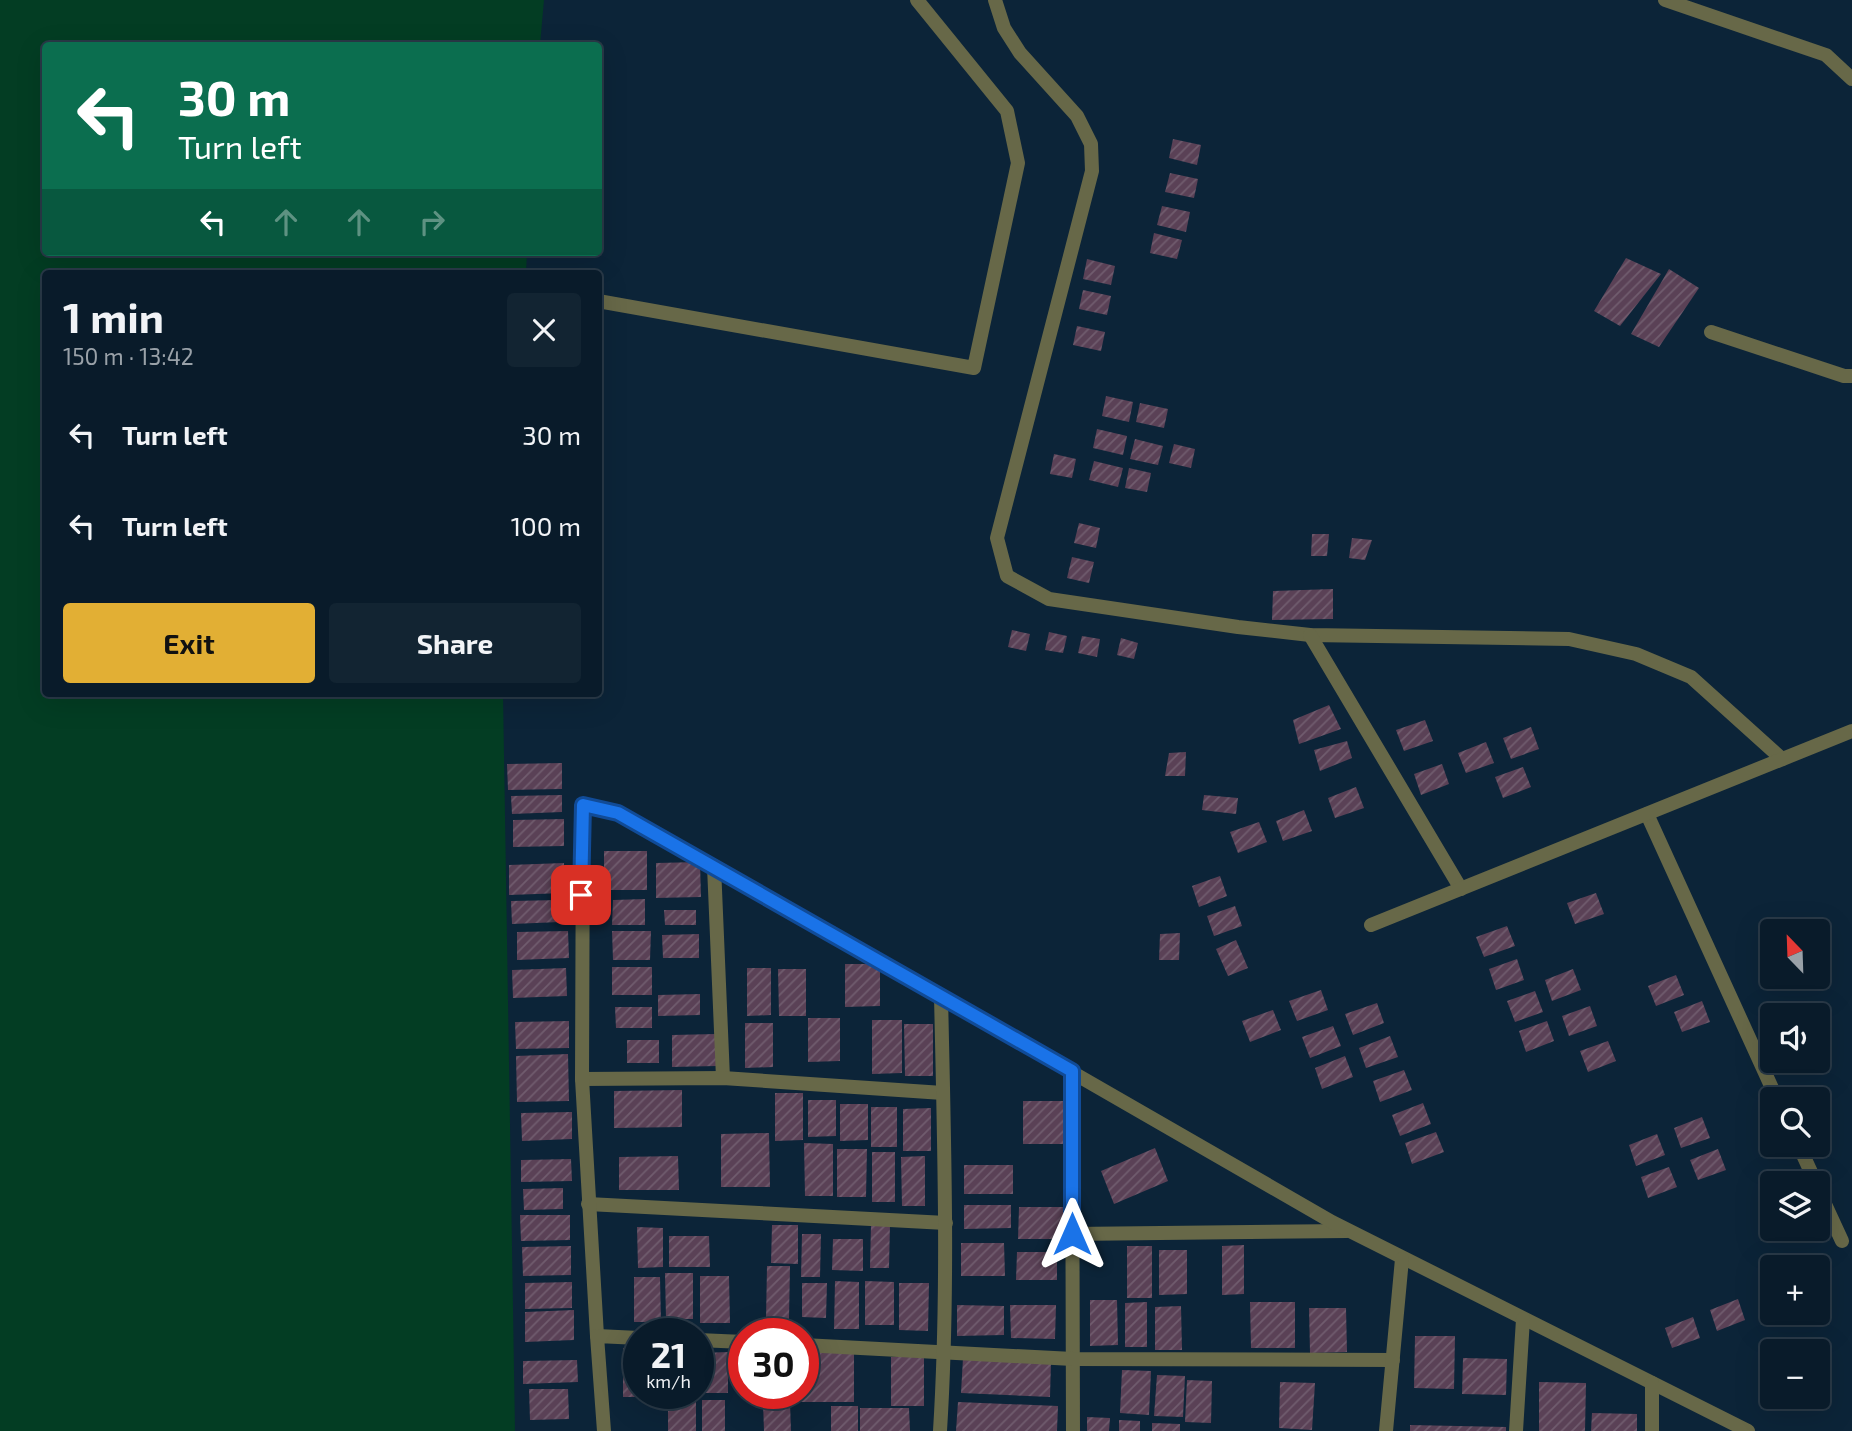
<!DOCTYPE html>
<html lang="en">
<head>
<meta charset="utf-8">
<style>
	:root { --surface:#091b2a; --page:#122432; --text:#f1f3f6; --muted:#99a1a8; --line:#293947; --accent:#e2af34 }
	body { margin:0; font-family:"Exo 2",sans-serif; background:var(--page); color:var(--text); height:100vh; display:flex; flex-direction:column; font-size:26px; white-space:nowrap }
	* { box-sizing:border-box; margin:0 }
	p { font-size:23px; color:var(--muted) }
	.icon { flex:none; width:38px; height:38px; fill:none; stroke:currentColor; stroke-width:2; stroke-linecap:round; stroke-linejoin:round }
	.map { position:relative; flex:1; overflow:hidden }
	.drawer { position:absolute; left:42px; top:270px; width:560px; height:427px; display:flex; flex-direction:column; background:var(--surface); border-radius:7px; box-shadow:0 7px 28px #0002,0 0 0 2px var(--line) }
	.drawer>* { flex:none }
	.guide { position:absolute; left:42px; top:42px; width:560px; height:214px; border-radius:7px; box-shadow:0 7px 28px #0002,0 0 0 2px var(--line); background:#0b6e4f; color:#fff; overflow:hidden }
	.needle { width:46px; rotate:337deg }
	.tools { position:absolute; left:1760px; top:919px; display:grid; gap:14px }
	.tools a { display:grid; place-items:center; width:70px; height:70px; border-radius:7px; background:var(--surface); box-shadow:0 7px 28px #0002,0 0 0 2px var(--line); font-size:35px }
	.speed { position:absolute; left:623px; top:1318px; display:flex; gap:14px; font-size:35px; font-weight:700; text-align:center }
	.speed>* { display:grid; place-content:center; width:91px; height:91px; border-radius:50%; background:var(--surface); box-shadow:0 7px 28px #0002,0 0 0 2px var(--line); line-height:1 }
	.speed small { font-size:18px; font-weight:400 }
	.speed .limit { border:10px solid #d22; background:#fff; color:#111 }
	.pin { position:absolute; display:grid; place-items:center; width:60px; height:60px; color:#fff; margin:-30px; border-radius:14px; box-shadow:0 4px 10px #0006 }
	.me { position:absolute; width:77px; margin:-38px; rotate:0deg; stroke-linejoin:round; filter:drop-shadow(0 0 5px #0008) }
	.turn { display:flex; align-items:center; gap:24px; height:147px; padding:0 21px; font-size:32px }
	.turn .icon { width:91px; height:91px; stroke-width:2.5 }
	.turn b { display:block; font-size:49px; line-height:60px }
	.lanes { display:flex; align-items:center; height:66px; padding:0 21px; background:#0003; justify-content:center; gap:35px; direction:ltr }
	.lanes .off { opacity:.35 }
	.round { display:grid; place-items:center; flex:none; width:74px; height:74px; border-radius:7px; background:var(--page) }
	.headline { display:flex; align-items:center; justify-content:space-between; height:119px; padding:0 21px }
	h1 { font-size:42px; font-weight:700; line-height:52px }
	.button { display:flex; gap:14px; margin-top:auto; padding:14px 21px }
	.button a { flex:1; height:80px; border-radius:7px; background:var(--accent); color:#111; font-size:28px; font-weight:700; line-height:80px; text-align:center }
	.button a+a { background:var(--page); color:var(--text) }
	ul { padding:0; list-style:none }
	li { display:flex; align-items:center; gap:21px; height:91px; padding:0 21px }
	li div { flex:1 }
	li b { display:block; font-size:26px }
	li em { font-style:normal }
	.map>svg:first-child { display:block }
</style>
</head>
<body>
<div class="map">
<svg width="1852" height="1431" viewBox="0 0 1852 1431">
	<defs>
		<pattern id="building-hatch" width="6" height="6" patternUnits="userSpaceOnUse" patternTransform="scale(1.75)"><rect width="6" height="6" fill="#5a4156"/><path d="M-1 1l2-2M0 6l6-6M5 7l2-2" fill="none" stroke="#705c6e"/></pattern>
	</defs>
	<rect width="100%" height="100%" fill="#0c2438"/>
	<path fill="#033d23" d="M0,0H544L540,45L46,46V252H527L526,273H46V693H503L515,1431H0Z"/>
	<g fill="url(#building-hatch)">
		<path d="M1173,139L1201,145L1197,165L1169,158Z"/>
		<path d="M1170,173L1198,179L1194,198L1165,192Z"/>
		<path d="M1162,206L1190,212L1186,232L1157,225Z"/>
		<path d="M1154,233L1182,240L1177,259L1150,253Z"/>
		<path d="M1626,258L1661,274L1620,326L1594,311Z"/>
		<path d="M1087,259L1115,266L1111,285L1083,279Z"/>
		<path d="M1669,269L1699,288L1659,347L1631,334Z"/>
		<path d="M1083,290L1111,296L1107,315L1079,309Z"/>
		<path d="M1077,326L1105,332L1101,351L1073,345Z"/>
		<path d="M1106,396L1133,402L1129,422L1102,416Z"/>
		<path d="M1140,403L1168,409L1164,428L1136,422Z"/>
		<path d="M1097,429L1127,436L1123,455L1093,448Z"/>
		<path d="M1135,439L1163,446L1158,465L1130,459Z"/>
		<path d="M1174,444L1195,449L1191,468L1169,463Z"/>
		<path d="M1054,454L1076,459L1072,478L1050,474Z"/>
		<path d="M1094,461L1123,468L1118,487L1089,480Z"/>
		<path d="M1129,468L1151,473L1147,492L1125,488Z"/>
		<path d="M1079,523L1100,528L1096,548L1074,543Z"/>
		<path d="M1312,534H1329L1327,556H1311Z"/>
		<path d="M1352,538L1372,540L1365,560L1349,558Z"/>
		<path d="M1072,557L1094,562L1089,583L1067,578Z"/>
		<path d="M1333,589V619L1272,620L1273,591Z"/>
		<path d="M1012,630L1030,634L1026,651L1008,647Z"/>
		<path d="M1049,632L1067,636L1063,653L1045,650Z"/>
		<path d="M1082,636L1100,639L1097,657L1078,653Z"/>
		<path d="M1121,638L1138,643L1134,659L1117,655Z"/>
		<path d="M1329,705L1341,729L1299,744L1293,720Z"/>
		<path d="M1425,720L1433,741L1404,751L1396,730Z"/>
		<path d="M1531,727L1539,749L1511,759L1503,738Z"/>
		<path d="M1347,741L1352,758L1320,771L1314,750Z"/>
		<path d="M1486,742L1494,763L1466,773L1458,753Z"/>
		<path d="M1186,752L1185,776H1165L1169,753Z"/>
		<path d="M562,763V789L508,790L507,764Z"/>
		<path d="M1442,764L1449,784L1421,795L1414,774Z"/>
		<path d="M1523,767L1531,787L1503,798L1495,777Z"/>
		<path d="M1356,787L1364,808L1335,818L1328,798Z"/>
		<path d="M562,795V812L512,814L511,796Z"/>
		<path d="M1204,795L1238,798L1236,814L1202,810Z"/>
		<path d="M1304,810L1312,831L1283,841L1276,821Z"/>
		<path d="M564,819V846L513,847V820Z"/>
		<path d="M1259,822L1267,842L1238,853L1230,832Z"/>
		<rect x="604" y="851" width="43" height="39"/>
		<path d="M700,862L701,897L656,898V863Z"/>
		<path d="M564,863V893L509,895V865Z"/>
		<path d="M1220,876L1227,896L1199,907L1192,886Z"/>
		<path d="M1596,893L1604,914L1575,924L1567,903Z"/>
		<path d="M645,899V925H612L613,900Z"/>
		<path d="M560,900V922L512,924L511,901Z"/>
		<path d="M1235,906L1242,926L1214,936L1207,916Z"/>
		<path d="M664,910H696V925H665Z"/>
		<path d="M1507,926L1515,946L1484,957L1476,937Z"/>
		<path d="M568,931L569,958L517,960V932Z"/>
		<path d="M612,931H651L650,960H613Z"/>
		<path d="M1180,933L1179,960H1159L1160,934Z"/>
		<path d="M699,934V958H663L662,935Z"/>
		<path d="M1236,940L1248,968L1228,976L1216,949Z"/>
		<path d="M1517,959L1524,980L1496,990L1489,969Z"/>
		<path d="M845,964H880V1006L845,1007Z"/>
		<rect x="612" y="967" width="40" height="28"/>
		<path d="M566,968L567,996L513,998L512,970Z"/>
		<path d="M747,968H771V1015L747,1016Z"/>
		<path d="M778,969H806V1016H779Z"/>
		<path d="M1573,969L1581,990L1552,1001L1545,980Z"/>
		<path d="M1676,975L1684,995L1656,1006L1648,986Z"/>
		<path d="M1321,990L1328,1010L1297,1021L1289,1001Z"/>
		<path d="M1535,991L1543,1012L1515,1022L1507,1001Z"/>
		<path d="M700,994V1015L658,1016V995Z"/>
		<path d="M1702,1001L1710,1022L1682,1032L1674,1012Z"/>
		<path d="M1377,1003L1384,1023L1353,1035L1345,1014Z"/>
		<path d="M1590,1006L1597,1026L1569,1036L1562,1016Z"/>
		<path d="M615,1007H652V1028H616Z"/>
		<path d="M1273,1010L1281,1030L1250,1042L1242,1021Z"/>
		<path d="M808,1018H840V1061L808,1062Z"/>
		<path d="M872,1020H902V1073L872,1074Z"/>
		<path d="M569,1021V1048L516,1049L515,1022Z"/>
		<path d="M1547,1021L1554,1041L1526,1052L1519,1031Z"/>
		<path d="M745,1023H773V1067L745,1068Z"/>
		<path d="M904,1024H933V1076H905Z"/>
		<path d="M1333,1026L1341,1046L1310,1058L1302,1037Z"/>
		<path d="M716,1034L717,1066L672,1067V1035Z"/>
		<path d="M1390,1036L1398,1057L1366,1068L1359,1048Z"/>
		<rect x="627" y="1040" width="32" height="23"/>
		<path d="M1608,1041L1616,1061L1588,1072L1580,1051Z"/>
		<path d="M568,1054L569,1101L517,1102L516,1056Z"/>
		<path d="M1345,1056L1353,1077L1322,1089L1315,1068Z"/>
		<path d="M1404,1070L1412,1090L1380,1102L1373,1081Z"/>
		<path d="M682,1090V1127L614,1128V1091Z"/>
		<path d="M775,1093H803V1140L775,1141Z"/>
		<path d="M808,1100H836V1136L808,1137Z"/>
		<rect x="1023" y="1101" width="44" height="43"/>
		<path d="M1423,1103L1431,1124L1400,1136L1392,1115Z"/>
		<path d="M840,1104H868V1140L840,1141Z"/>
		<rect x="871" y="1107" width="26" height="40"/>
		<path d="M931,1108V1151H903V1109Z"/>
		<path d="M572,1112V1139L522,1141L521,1113Z"/>
		<path d="M1702,1117L1710,1138L1681,1148L1674,1128Z"/>
		<path d="M1436,1132L1444,1152L1412,1164L1405,1143Z"/>
		<path d="M769,1133L770,1187H721V1134Z"/>
		<path d="M1657,1134L1665,1155L1636,1166L1629,1145Z"/>
		<path d="M804,1143L833,1144V1196H805Z"/>
		<path d="M1155,1148L1168,1181L1114,1204L1101,1171Z"/>
		<path d="M837,1149H867L866,1197H837Z"/>
		<path d="M1718,1149L1726,1170L1698,1180L1690,1160Z"/>
		<rect x="872" y="1152" width="23" height="50"/>
		<path d="M678,1156L679,1190H619V1157Z"/>
		<path d="M925,1156V1206H902L901,1157Z"/>
		<path d="M571,1159L572,1181L521,1182V1160Z"/>
		<rect x="964" y="1165" width="49" height="29"/>
		<path d="M1669,1167L1677,1187L1648,1198L1641,1177Z"/>
		<path d="M563,1188V1209L524,1210L523,1189Z"/>
		<path d="M964,1205H1011V1228L964,1229Z"/>
		<path d="M1019,1207H1064L1065,1239H1018Z"/>
		<path d="M520,1215H570V1240L521,1241Z"/>
		<path d="M871,1224H890L889,1268H870Z"/>
		<path d="M772,1225H798V1264L771,1263Z"/>
		<path d="M637,1227L663,1228V1267L638,1268Z"/>
		<path d="M802,1234H821L820,1277H801Z"/>
		<path d="M669,1236H709L710,1267H669Z"/>
		<path d="M833,1239H863V1271L832,1270Z"/>
		<path d="M961,1243H1004L1005,1276H961Z"/>
		<path d="M1244,1245V1294L1222,1295V1246Z"/>
		<path d="M571,1246V1275L523,1276L522,1247Z"/>
		<rect x="1127" y="1246" width="25" height="52"/>
		<path d="M1159,1250H1187V1294L1159,1295Z"/>
		<path d="M1017,1252H1057V1280H1016Z"/>
		<path d="M767,1266H790L789,1320H766Z"/>
		<path d="M665,1273H693V1319H666Z"/>
		<path d="M700,1276H729L730,1323H700Z"/>
		<path d="M634,1277H660L661,1322H634Z"/>
		<path d="M835,1281L859,1282V1329H834Z"/>
		<path d="M865,1281L894,1282V1325H865Z"/>
		<path d="M572,1282V1308L525,1309V1283Z"/>
		<path d="M802,1283H827L826,1318L802,1317Z"/>
		<path d="M899,1283H929L928,1331L899,1330Z"/>
		<path d="M1738,1299L1745,1320L1717,1331L1710,1310Z"/>
		<path d="M1090,1300H1117L1118,1345L1090,1346Z"/>
		<path d="M1147,1302V1347H1125V1303Z"/>
		<path d="M1250,1302H1295V1348H1251Z"/>
		<path d="M957,1305L1004,1306V1335L957,1336Z"/>
		<path d="M1010,1305H1056L1055,1339L1011,1338Z"/>
		<path d="M1181,1306L1182,1350H1155V1307Z"/>
		<path d="M1309,1308H1346L1347,1352L1310,1353Z"/>
		<path d="M574,1310V1340L525,1342V1312Z"/>
		<path d="M1693,1317L1700,1338L1672,1348L1665,1328Z"/>
		<path d="M1415,1336H1455L1454,1389L1414,1388Z"/>
		<path d="M639,1347V1393H659V1397H623V1348Z"/>
		<path d="M854,1347V1402H797V1393H803V1348Z"/>
		<path d="M728,1352V1393H702V1353Z"/>
		<path d="M924,1356V1406H891V1357Z"/>
		<path d="M963,1358L1051,1362L1050,1397L961,1393Z"/>
		<path d="M1463,1358L1507,1359L1506,1395L1462,1394Z"/>
		<path d="M577,1360L578,1382L523,1384V1361Z"/>
		<path d="M1122,1370L1151,1371L1149,1415L1120,1413Z"/>
		<path d="M1157,1375L1185,1376L1183,1417L1154,1416Z"/>
		<path d="M1187,1380L1212,1381L1211,1423L1185,1422Z"/>
		<path d="M1280,1382L1315,1383L1312,1430L1279,1428Z"/>
		<path d="M1539,1382L1586,1383L1585,1431H1539Z"/>
		<path d="M529,1389H568L569,1419L530,1420Z"/>
		<rect x="668" y="1393" width="28" height="38"/>
		<rect x="702" y="1400" width="23" height="31"/>
		<path d="M763,1402H790L791,1431H764Z"/>
		<path d="M958,1402L1058,1406L1057,1431H956Z"/>
		<rect x="831" y="1406" width="27" height="25"/>
		<path d="M860,1408H909L910,1431H860Z"/>
		<path d="M1592,1413L1637,1414V1431H1591Z"/>
		<path d="M1087,1417L1110,1418L1109,1431H1087Z"/>
		<path d="M1119,1420L1140,1421V1431H1119Z"/>
		<path d="M1152,1423L1180,1424V1431H1152Z"/>
		<path d="M1410,1425L1506,1427V1431H1410Z"/>
	</g>
	<g fill="none" stroke-linecap="round" stroke-linejoin="round">
		<g stroke="#676848" stroke-width="14">
			<path d="M995,0L1004,28L1020,53L1077,116L1091,144L1092,171L997,538L1007,576L1049,599L1238,627L1310,635L1569,639L1636,654L1691,677L1782,759"/>
			<path d="M1665,0L1826,55L1852,79"/>
			<path d="M598,301L974,368L1018,163L1007,111L917,0"/>
			<path d="M1711,332L1844,376H1852"/>
			<path d="M1310,635L1461,889"/>
			<path d="M1647,814L1777,1099"/>
			<path d="M1371,925L1852,731"/>
			<path d="M1798,1144L1816,1183"/>
			<path d="M1818,1189L1842,1241"/>
		</g>
		<g stroke="#676848" stroke-width="14">
			<path d="M714,866L723,1078"/>
			<path d="M1072,1071L1073,1431"/>
			<path d="M582,1079L723,1078L943,1093"/>
			<path d="M588,1204L946,1223"/>
			<path d="M1072,1234L1347,1231"/>
			<path d="M597,1336L582,1079L583,805L618,813L714,866L1332,1222L1748,1431"/>
			<path d="M698,1340L744,1342"/>
			<path d="M803,1345L1073,1359L1393,1360"/>
			<path d="M604,1431L597,1336L639,1338"/>
			<path d="M940,1431C949,1286 944,1140 941,995"/>
			<path d="M1386,1431L1402,1259"/>
			<path d="M1516,1431L1523,1319"/>
			<path d="M1652,1431V1383"/>
		</g>
	</g>
	<g fill="none" stroke-linecap="round" stroke-linejoin="round">
		<defs>
			<path id="route" d="M581,895L583,805L618,813L1072,1071V1234"/>
		</defs>
		<use href="#route" stroke="#114b97" stroke-width="18"/>
		<use href="#route" stroke="#1a73e8" stroke-width="12"/>
	</g>
</svg>
<div class="tools">
<a><svg class="needle" viewBox="-14 -14 28 28"><path d="M0-13l5 13h-10z" fill="#e53935"/><path d="M0 13l5-13h-10z" fill="#99a1a8"/></svg></a>
<a><svg class="icon" aria-label="sound" viewBox="0 0 24 24"><path d="M4 9h4l5-4v14l-5-4H4zM17 9q2 3 0 6"/></svg></a>
<a><svg class="icon" aria-label="search" viewBox="0 0 24 24"><circle cx="10" cy="10" r="6"/><path d="M15 15l6 6"/></svg></a>
<a><svg class="icon" aria-label="layers" viewBox="0 0 24 24"><path d="M12 4l9 5-9 5-9-5zM3 14l9 5 9-5"/></svg></a>
<a>+</a>
<a>−</a>
</div>
<div class="speed"><div>21<small>km/h</small></div><div class="limit">30</div></div>
<div class="pin" style="left:581px;top:895px;background:#d93025"><svg class="icon" aria-label="arrive" viewBox="0 0 24 24"><path d="M6 21V4h12l-3 4 3 4H6"/></svg></div>
<svg class="me" style="left:1072px;top:1234px" viewBox="-20 -20 40 40"><path d="M0-17L14 15 0 8-14 15z" fill="#1a73e8" stroke="#fff" stroke-width="4"/></svg>
<div class="guide">
<div class="turn"><svg class="icon" aria-label="left" viewBox="0 0 24 24"><path d="M17 20v-9H6M10 6l-5 5 5 5"/></svg><div><b>30 m</b>Turn left</div></div>
<div class="lanes"><svg class="icon" aria-label="left" viewBox="0 0 24 24"><path d="M17 20v-9H6M10 6l-5 5 5 5"/></svg><svg class="icon off" aria-label="ahead" viewBox="0 0 24 24"><path d="M12 20V5M6 11l6-6 6 6"/></svg><svg class="icon off" aria-label="ahead" viewBox="0 0 24 24"><path d="M12 20V5M6 11l6-6 6 6"/></svg><svg class="icon off" aria-label="right" viewBox="0 0 24 24"><path d="M7 20v-9h11M14 6l5 5-5 5"/></svg></div>
</div>
<section class="drawer">
<div class="headline"><div><h1>1 min</h1><p>150 m · 13:42</p></div><a class="round"><svg class="icon" aria-label="close" viewBox="0 0 24 24"><path d="M6 6l12 12M18 6L6 18"/></svg></a></div>
<ul>
<li><svg class="icon" aria-label="left" viewBox="0 0 24 24"><path d="M17 20v-9H6M10 6l-5 5 5 5"/></svg><div><b>Turn left</b></div><em>30 m</em></li>
<li><svg class="icon" aria-label="left" viewBox="0 0 24 24"><path d="M17 20v-9H6M10 6l-5 5 5 5"/></svg><div><b>Turn left</b></div><em>100 m</em></li>
</ul>
<div class="button"><a>Exit</a><a>Share</a></div>
</section>
</div>
</body>
</html>
